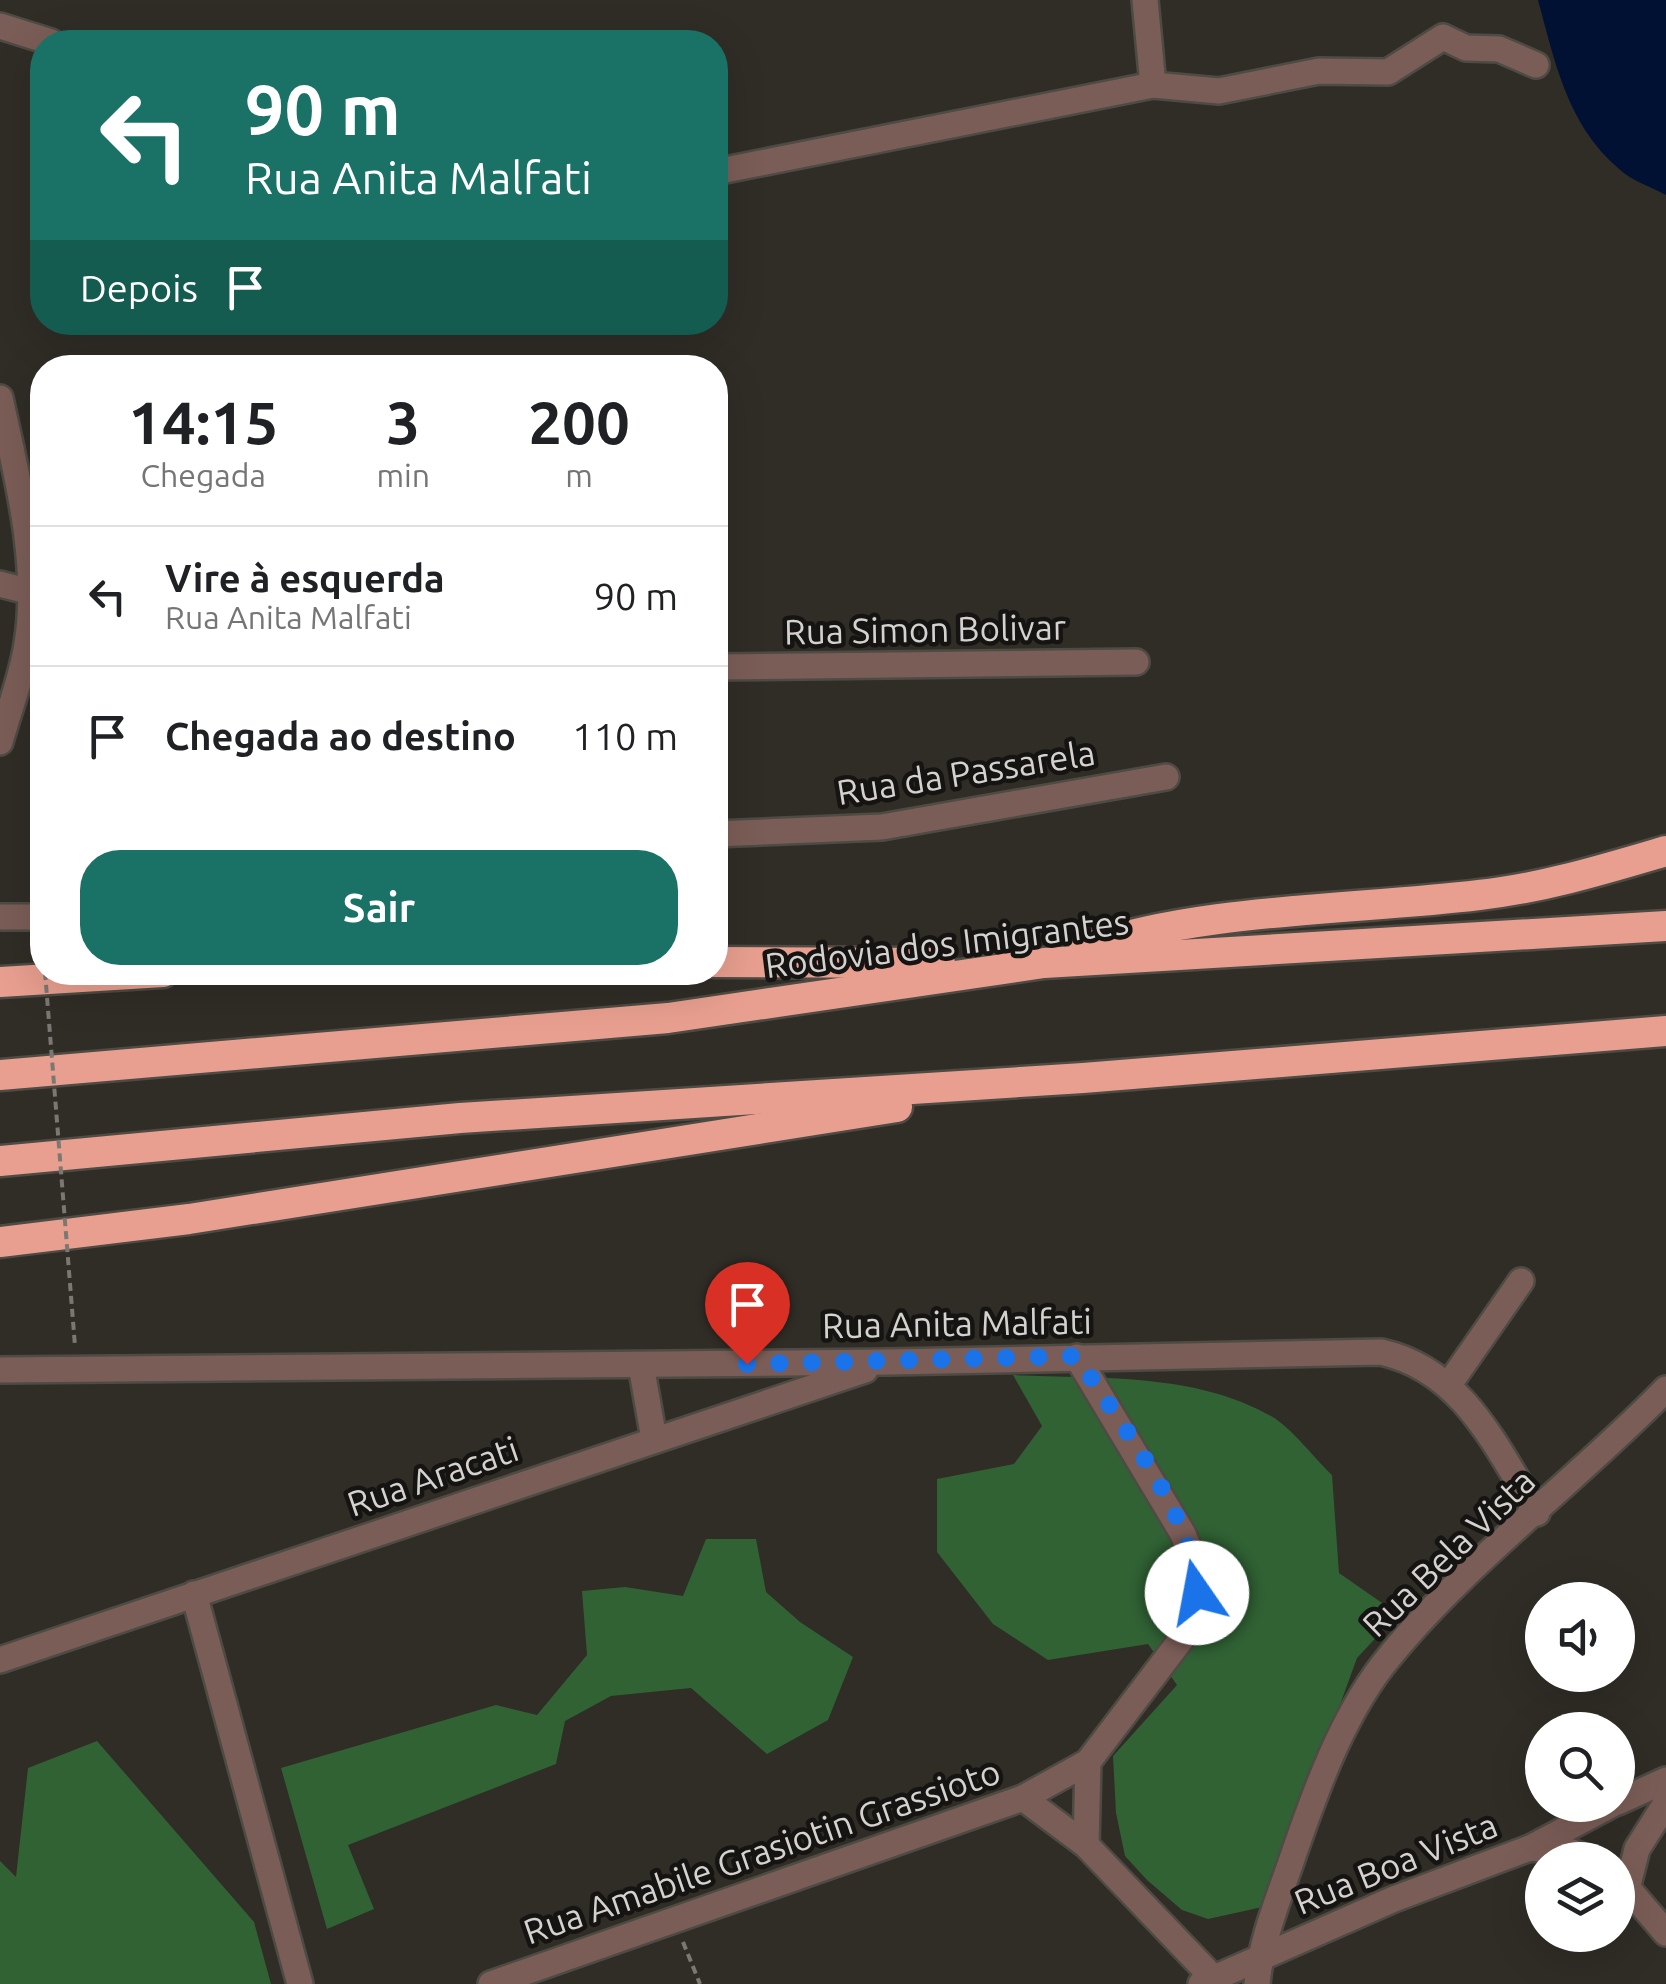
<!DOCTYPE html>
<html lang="pt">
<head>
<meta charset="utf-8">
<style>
	:root { --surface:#fff; --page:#f6f6f6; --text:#202124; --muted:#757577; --line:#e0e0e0; --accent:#197265 }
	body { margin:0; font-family:Ubuntu,sans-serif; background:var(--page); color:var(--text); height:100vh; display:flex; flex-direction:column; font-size:38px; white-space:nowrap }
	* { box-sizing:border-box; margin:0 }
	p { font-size:32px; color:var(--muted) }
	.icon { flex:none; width:55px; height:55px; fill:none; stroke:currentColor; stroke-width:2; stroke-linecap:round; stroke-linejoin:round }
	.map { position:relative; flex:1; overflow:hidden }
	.drawer { position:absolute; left:30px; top:355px; width:698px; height:630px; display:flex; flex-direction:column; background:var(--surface); border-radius:40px; box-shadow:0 10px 40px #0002 }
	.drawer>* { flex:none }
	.top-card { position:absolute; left:30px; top:30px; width:698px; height:305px; border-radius:40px; box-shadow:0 10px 40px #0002; background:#197265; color:#fff; overflow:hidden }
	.controls { position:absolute; left:1525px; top:1582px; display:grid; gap:20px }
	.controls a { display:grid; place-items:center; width:110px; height:110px; border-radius:50%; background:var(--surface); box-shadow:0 10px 40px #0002; font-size:50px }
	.pin { position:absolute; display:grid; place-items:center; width:85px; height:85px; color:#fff; margin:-102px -42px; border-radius:50% 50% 50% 0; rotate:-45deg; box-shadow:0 0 10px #0007 }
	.pin .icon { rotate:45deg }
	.me { position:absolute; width:110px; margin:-55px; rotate:348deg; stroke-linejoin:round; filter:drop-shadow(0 0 8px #0008) }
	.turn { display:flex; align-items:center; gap:35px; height:210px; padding:0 50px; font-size:45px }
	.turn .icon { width:130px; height:130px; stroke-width:2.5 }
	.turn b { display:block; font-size:70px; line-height:85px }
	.then { display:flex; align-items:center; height:95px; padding:0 50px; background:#0003; gap:20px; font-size:38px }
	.eta { display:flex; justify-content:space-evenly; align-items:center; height:170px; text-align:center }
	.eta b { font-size:60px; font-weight:600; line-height:70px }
	.cta { display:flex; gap:20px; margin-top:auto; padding:20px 50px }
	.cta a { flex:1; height:115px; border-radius:40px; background:var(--accent); color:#fff; font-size:40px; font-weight:600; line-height:115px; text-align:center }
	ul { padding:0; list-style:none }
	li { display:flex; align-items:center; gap:30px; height:140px; padding:0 50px; border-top:2px solid var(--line) }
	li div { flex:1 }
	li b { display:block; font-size:38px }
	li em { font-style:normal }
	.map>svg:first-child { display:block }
</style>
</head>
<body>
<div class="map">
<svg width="1666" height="1984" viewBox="0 0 1666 1984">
	<rect width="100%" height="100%" fill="#302c26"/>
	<g fill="#306234">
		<path d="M1013,1375C1098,1379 1194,1372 1271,1416C1293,1429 1313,1457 1332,1475L1339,1573L1398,1614L1357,1658L1267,1906L1208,1919L1182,1910L1147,1880L1125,1856L1116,1813L1113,1756L1177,1685L1148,1644L1048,1660L993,1624L937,1552V1479L1014,1464L1042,1426Z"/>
		<path d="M706,1539H756L766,1592L800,1622L853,1657L828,1720L767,1754L691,1688L611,1696L565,1721L556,1764L348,1845L374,1909L327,1929L281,1768L496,1705L537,1715L587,1655L582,1591L625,1587L683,1596Z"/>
		<path d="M97,1741L254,1922L271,1984H0V1861L16,1877L28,1768Z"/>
	</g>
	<path fill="#013" d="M1538,0H1666V195C1651,187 1630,180 1618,168C1567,124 1555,62 1538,0Z"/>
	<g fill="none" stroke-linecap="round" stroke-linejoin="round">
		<defs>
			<g id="minor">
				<path d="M1145,0L1153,85"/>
				<path d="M0,26L51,42"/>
				<path d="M715,172L1153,85L1219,91L1319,71L1388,72L1443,37L1466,48L1499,49L1536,65"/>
				<path d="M0,398C17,477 40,563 27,644C22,677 9,710 0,742"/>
				<path d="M0,584L31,592"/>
				<path d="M715,667L1136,662"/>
				<path d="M715,834L882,827L1166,777"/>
				<path d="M0,917H42"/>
				<path d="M641,1365L654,1439"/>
				<path d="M0,1370L889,1362L1381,1352C1463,1370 1496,1447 1537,1513"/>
				<path d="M1450,1383L1521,1281"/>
				<path d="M194,1594L300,1984"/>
				<path d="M0,1660L865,1370"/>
				<path d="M1023,1798L1086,1845L1219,1984"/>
				<path d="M1618,1802L1666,1780"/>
				<path d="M1086,1845L1088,1762"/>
				<path d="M1530,1848L1572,1852L1590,1860"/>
				<path d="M1618,1877L1666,1933"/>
				<path d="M1628,1885L1637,1849L1666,1803"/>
				<path d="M491,1984L1023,1798L1088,1762L1183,1637L1197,1593V1569L1183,1534L1077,1357"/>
				<path d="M1201,1984L1394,1899L1530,1848L1611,1805"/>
				<path d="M1257,1984C1261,1941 1278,1900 1292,1859C1314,1795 1340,1721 1382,1666C1459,1567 1577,1481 1666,1389"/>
			</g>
			<g id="highway">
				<path d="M1084,949C1199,908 1356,910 1479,895C1543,888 1605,869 1666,851"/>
				<path d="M715,962L940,963"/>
				<path d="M0,982L163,972"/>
				<path d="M0,1075L668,1018L1044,963L1666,926"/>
				<path d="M0,1161L460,1118L1083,1078L1666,1031"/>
				<path d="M0,1242L189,1219L897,1107"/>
			</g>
		</defs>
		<use href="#minor" stroke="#4e4a44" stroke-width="30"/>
		<use href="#highway" stroke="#4e4a44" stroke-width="35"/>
		<path stroke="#7b7873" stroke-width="4" stroke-dasharray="8 5" stroke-linecap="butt" d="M683,1942L700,1984"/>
		<use href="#minor" stroke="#7b5d57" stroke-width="25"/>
		<use href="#highway" stroke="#e89f8f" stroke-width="30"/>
		<path stroke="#7b7873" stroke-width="4" stroke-dasharray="8 5" stroke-linecap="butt" d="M45,972L75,1346"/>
	</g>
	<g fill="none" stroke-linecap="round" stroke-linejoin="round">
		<path stroke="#1a73e8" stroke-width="18" stroke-dasharray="0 32.4" d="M747,1364L1077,1356C1117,1420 1196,1518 1197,1593"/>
	</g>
	<g text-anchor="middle" stroke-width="9" stroke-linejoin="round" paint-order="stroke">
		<g font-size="35" fill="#d4d1ce" stroke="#161412">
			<text transform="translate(925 630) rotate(-1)" y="12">Rua Simon Bolivar</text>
			<text transform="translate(966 773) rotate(-9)" y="12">Rua da Passarela</text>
			<text transform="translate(947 944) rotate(-7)" y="12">Rodovia dos Imigrantes</text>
			<text transform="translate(957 1324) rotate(-1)" y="12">Rua Anita Malfati</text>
			<text transform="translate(433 1477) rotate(-19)" y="12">Rua Aracati</text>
			<text transform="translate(1449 1553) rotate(-44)" y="12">Rua Bela Vista</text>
			<text transform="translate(762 1852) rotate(-19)" y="12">Rua Amabile Grasiotin Grassioto</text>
			<text transform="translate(1396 1864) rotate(-22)" y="12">Rua Boa Vista</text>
		</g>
	</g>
</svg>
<div class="controls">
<a><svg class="icon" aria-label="sound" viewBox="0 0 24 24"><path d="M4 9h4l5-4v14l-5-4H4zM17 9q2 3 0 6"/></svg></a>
<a><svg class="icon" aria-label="search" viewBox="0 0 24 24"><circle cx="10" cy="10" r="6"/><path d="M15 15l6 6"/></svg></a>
<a><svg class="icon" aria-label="layers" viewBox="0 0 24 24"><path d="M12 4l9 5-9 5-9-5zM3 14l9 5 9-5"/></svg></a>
</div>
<div class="pin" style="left:747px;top:1364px;background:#d93025"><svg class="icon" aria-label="arrive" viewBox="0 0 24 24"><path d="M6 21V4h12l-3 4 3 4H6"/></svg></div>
<svg class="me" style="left:1197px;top:1593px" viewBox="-20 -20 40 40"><circle r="19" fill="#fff"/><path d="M0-13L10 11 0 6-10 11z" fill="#1a73e8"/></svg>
<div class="top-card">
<div class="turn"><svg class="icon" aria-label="left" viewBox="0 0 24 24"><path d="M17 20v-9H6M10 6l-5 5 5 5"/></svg><div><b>90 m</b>Rua Anita Malfati</div></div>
<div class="then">Depois<svg class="icon" aria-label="arrive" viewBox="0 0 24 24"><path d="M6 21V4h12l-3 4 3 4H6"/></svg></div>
</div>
<section class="drawer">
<div class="eta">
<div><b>14:15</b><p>Chegada</p></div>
<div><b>3</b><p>min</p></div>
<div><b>200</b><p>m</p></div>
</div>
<ul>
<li><svg class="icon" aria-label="left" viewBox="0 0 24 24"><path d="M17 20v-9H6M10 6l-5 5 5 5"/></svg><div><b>Vire à esquerda</b><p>Rua Anita Malfati</p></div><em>90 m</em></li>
<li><svg class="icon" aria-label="arrive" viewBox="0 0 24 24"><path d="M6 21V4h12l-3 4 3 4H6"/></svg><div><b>Chegada ao destino</b></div><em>110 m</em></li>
</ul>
<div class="cta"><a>Sair</a></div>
</section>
</div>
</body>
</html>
